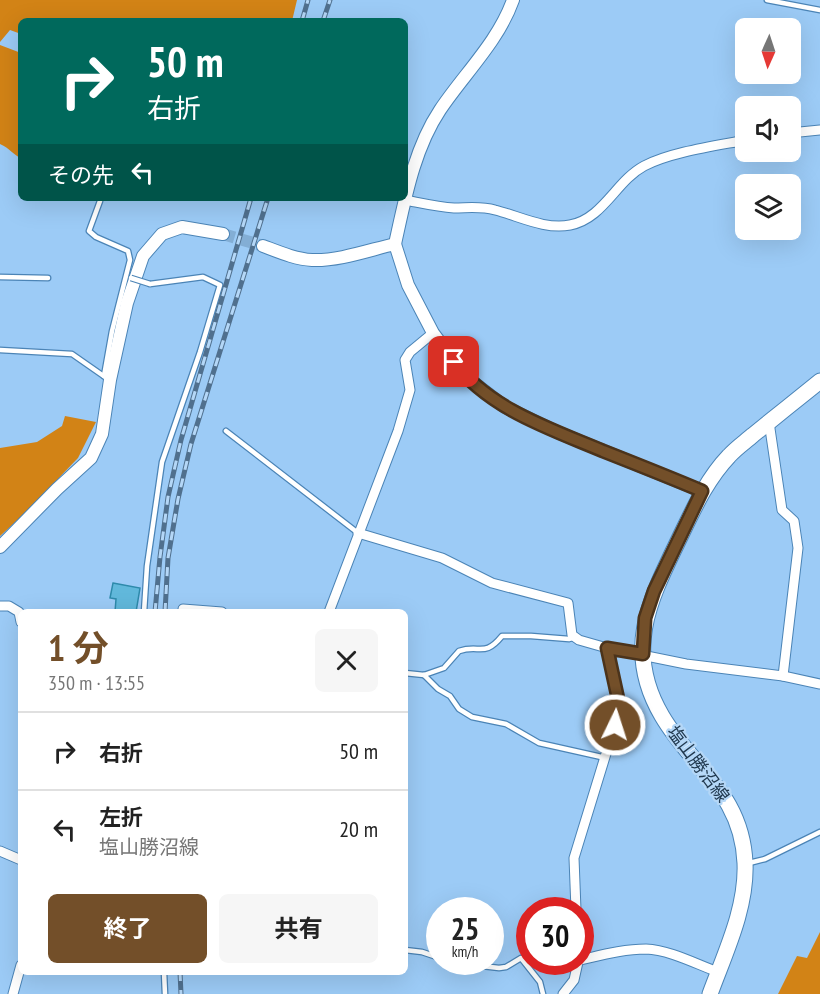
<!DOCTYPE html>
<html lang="ja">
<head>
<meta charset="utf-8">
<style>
	:root { --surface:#fff; --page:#f6f6f6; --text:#222; --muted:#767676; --line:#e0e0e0; --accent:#734f29 }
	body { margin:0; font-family:"PT Sans Narrow","Noto Sans JP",sans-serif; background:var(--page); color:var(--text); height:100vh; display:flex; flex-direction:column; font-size:22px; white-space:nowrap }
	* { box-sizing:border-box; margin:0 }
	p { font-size:20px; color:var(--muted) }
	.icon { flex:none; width:33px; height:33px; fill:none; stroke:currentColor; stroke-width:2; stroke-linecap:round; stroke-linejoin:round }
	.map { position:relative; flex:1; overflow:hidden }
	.side { position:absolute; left:18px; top:609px; width:390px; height:366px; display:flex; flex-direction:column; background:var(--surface); border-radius:9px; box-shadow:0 6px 24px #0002 }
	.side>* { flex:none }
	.guide { position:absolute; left:18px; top:18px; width:390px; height:183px; border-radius:9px; box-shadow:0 6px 24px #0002; background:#00695c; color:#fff; overflow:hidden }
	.needle { width:39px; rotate:183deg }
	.buttons { position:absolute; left:735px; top:18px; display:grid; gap:12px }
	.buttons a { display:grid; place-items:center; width:66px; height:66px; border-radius:9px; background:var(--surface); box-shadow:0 6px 24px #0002; font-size:30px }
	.speed { position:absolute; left:426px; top:897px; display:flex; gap:12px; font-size:30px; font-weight:700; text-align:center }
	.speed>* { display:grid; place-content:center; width:78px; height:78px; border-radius:50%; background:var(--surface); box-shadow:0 6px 24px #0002; line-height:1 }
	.speed small { font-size:15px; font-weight:400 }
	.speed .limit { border:9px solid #d22; background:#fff; color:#111 }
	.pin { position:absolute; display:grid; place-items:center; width:51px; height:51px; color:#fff; margin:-26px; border-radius:12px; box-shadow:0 3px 9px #0006 }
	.me { position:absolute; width:66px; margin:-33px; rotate:4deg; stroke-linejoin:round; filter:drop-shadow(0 0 4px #0008) }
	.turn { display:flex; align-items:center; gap:21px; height:126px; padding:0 30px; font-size:27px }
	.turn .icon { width:78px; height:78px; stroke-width:2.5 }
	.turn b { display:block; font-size:42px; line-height:51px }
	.then { display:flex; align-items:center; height:57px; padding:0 30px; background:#0003; gap:12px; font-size:22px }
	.round { display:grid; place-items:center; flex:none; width:63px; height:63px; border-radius:9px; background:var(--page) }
	.head { display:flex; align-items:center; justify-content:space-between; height:102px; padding:0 30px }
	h1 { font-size:36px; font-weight:700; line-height:45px; color:var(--accent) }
	.action { display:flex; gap:12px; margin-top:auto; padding:12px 30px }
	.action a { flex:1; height:69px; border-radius:9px; background:var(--accent); color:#fff; font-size:24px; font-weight:700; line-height:69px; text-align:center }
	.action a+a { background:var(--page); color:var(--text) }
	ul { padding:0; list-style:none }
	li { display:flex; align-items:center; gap:18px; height:78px; padding:0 30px; border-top:2px solid var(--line) }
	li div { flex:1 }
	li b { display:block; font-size:22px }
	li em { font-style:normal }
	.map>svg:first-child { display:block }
</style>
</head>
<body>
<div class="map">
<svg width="820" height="994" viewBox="0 0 820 994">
	<rect width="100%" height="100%" fill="#9ccbf6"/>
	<g fill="#d28316">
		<path d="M0,0H297L292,21H21V34L10,30L0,42Z"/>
		<path d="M0,45L21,53V158C13,155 10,148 0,144Z"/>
		<path d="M65,416L96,422L78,458L23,515L0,536V448L37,442L62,426Z"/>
		<path d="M820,932V994H778L797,956L807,958Z"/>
	</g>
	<path fill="#61b8db" stroke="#2e8aab" stroke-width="1.5" d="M113,583L140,588L136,612H115L116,599L110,598Z"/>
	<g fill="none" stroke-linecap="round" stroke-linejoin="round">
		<path stroke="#83aed5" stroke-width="12" stroke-dasharray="12 6" stroke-linecap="butt" d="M223,234L263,246"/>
		<defs>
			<g id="service">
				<path d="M767,0L820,10"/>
				<path d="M100,201L89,231L96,237L128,251L130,260L112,331L104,376"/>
				<path d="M0,277L48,278"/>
				<path d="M0,350L72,354L105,377"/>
				<path d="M226,431L358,533"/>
				<path d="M144,612L147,566L162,462L200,352L220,285L203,277L150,284"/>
				<path d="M405,673L424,675L444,668L459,651C480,644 484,658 502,636H531L569,639L575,637"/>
				<path d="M424,675L438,689L450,696L459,709L472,717L506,724L539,743L606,758"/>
				<path d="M749,863L765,859L820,832"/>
				<path d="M405,950L422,952L440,958"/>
				<path d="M448,962L499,968L506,967L521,958L540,982L543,994"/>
				<path d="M164,972L165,994"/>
			</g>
			<g id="minor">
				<path d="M790,133L820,130"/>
				<path d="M405,200C421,203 438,207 454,208C468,208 481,206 495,210C519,216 545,230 570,225C603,219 616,181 644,166C671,152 715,146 746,140"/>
				<path d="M769,422L782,510L794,521L798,548L783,676"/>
				<path d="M358,533L442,558L492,583L568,603L572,635L579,640L607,648"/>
				<path d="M0,606H9L19,612L21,622"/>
				<path d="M183,609L222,612"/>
				<path d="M329,612L398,431L410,390L405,360L410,352L433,333"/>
				<path d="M0,851L21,860"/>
				<path d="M576,910L574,858L620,708L607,648L686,664L783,676L820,684"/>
				<path d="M580,960C602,955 624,949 646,949C670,950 696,964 718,972"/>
				<path d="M13,994L21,965"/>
				<path d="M563,994L574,980L578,962"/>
			</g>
			<g id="tertiary">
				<path d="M395,244L408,285L433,333L465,376L505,407L557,432L702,491"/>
				<path d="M263,246C279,252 295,259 312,260C339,261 369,250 395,244C405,199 414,149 440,110C464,74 498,42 513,0"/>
				<path d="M0,547L57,489L91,458L102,434L110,380L127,303L143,256L162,234L182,227L223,234"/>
			</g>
			<path id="primary" d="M710,994C725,953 747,908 745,863C742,793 693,769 662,716C623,650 650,599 680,537C694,508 707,479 729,456C736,448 745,442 753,435C775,417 798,399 820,381"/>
		</defs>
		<use href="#service" stroke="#4b84b6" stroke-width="7"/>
		<use href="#minor" stroke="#4b84b6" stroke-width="11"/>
		<use href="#tertiary" stroke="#4b84b6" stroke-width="14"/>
		<use href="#primary" stroke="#4b84b6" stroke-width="17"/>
		<use href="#service" stroke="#fff" stroke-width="4.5"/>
		<use href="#minor" stroke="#fff" stroke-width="9"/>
		<use href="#tertiary" stroke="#fff" stroke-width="12"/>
		<use href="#primary" stroke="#fff" stroke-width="15"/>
		<defs>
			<g id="rail">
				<path d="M302,21L308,0"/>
				<path d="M323,21L330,0"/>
				<path d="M155,612L160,557L168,497L181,440L251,198"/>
				<path d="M165,612L168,558L178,499L191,444L268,198"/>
				<path d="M180,972L181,994"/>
			</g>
		</defs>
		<use href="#rail" stroke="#50708e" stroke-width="5"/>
		<use href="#rail" stroke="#b4d7f7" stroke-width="3" stroke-dasharray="9" stroke-linecap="butt"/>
		<defs>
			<path id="service-bridge" d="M131,278L150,284"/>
		</defs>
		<use href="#service-bridge" stroke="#4b84b6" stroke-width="7" stroke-linecap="butt"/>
		<use href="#service-bridge" stroke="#fff" stroke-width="4.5"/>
	</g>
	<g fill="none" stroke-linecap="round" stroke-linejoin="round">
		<defs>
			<path id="route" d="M454,362C489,409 551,429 603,451C636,464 669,477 702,491L654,591L645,618L643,654L607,648L620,708L615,725"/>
		</defs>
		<use href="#route" stroke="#4b331b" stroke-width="15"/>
		<use href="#route" stroke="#734f29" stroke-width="10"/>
	</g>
	<g text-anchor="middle" stroke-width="4.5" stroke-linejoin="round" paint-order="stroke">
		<g font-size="18" fill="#21394f" stroke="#b4d7f7">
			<text transform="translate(698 764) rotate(53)" y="6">塩山勝沼線</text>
		</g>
	</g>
</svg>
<div class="buttons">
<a><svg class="needle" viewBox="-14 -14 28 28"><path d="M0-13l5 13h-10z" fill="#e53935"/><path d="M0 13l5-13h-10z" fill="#767676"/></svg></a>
<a><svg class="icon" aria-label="sound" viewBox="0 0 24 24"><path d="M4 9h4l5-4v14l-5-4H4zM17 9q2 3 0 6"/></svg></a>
<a><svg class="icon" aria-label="layers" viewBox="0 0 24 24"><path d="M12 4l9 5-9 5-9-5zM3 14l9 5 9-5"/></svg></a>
</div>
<div class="speed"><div>25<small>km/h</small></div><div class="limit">30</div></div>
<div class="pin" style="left:454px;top:362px;background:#d93025"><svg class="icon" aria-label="arrive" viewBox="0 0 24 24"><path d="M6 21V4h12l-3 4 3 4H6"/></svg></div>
<svg class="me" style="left:615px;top:725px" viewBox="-20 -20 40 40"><circle r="17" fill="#734f29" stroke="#fff" stroke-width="3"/><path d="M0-11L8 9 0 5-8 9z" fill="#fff"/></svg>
<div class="guide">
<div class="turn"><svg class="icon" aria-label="right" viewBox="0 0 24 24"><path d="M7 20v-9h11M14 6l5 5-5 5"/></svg><div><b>50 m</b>右折</div></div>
<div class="then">その先<svg class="icon" aria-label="left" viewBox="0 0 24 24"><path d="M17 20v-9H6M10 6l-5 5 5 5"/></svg></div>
</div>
<section class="side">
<div class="head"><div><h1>1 分</h1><p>350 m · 13:55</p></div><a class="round"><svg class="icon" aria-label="close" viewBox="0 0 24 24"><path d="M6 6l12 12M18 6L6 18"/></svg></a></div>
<ul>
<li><svg class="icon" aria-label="right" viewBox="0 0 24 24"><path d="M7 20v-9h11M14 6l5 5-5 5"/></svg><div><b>右折</b></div><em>50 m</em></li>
<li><svg class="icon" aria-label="left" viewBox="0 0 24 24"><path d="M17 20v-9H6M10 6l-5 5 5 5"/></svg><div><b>左折</b><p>塩山勝沼線</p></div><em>20 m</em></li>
</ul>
<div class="action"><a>終了</a><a>共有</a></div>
</section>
</div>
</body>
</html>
